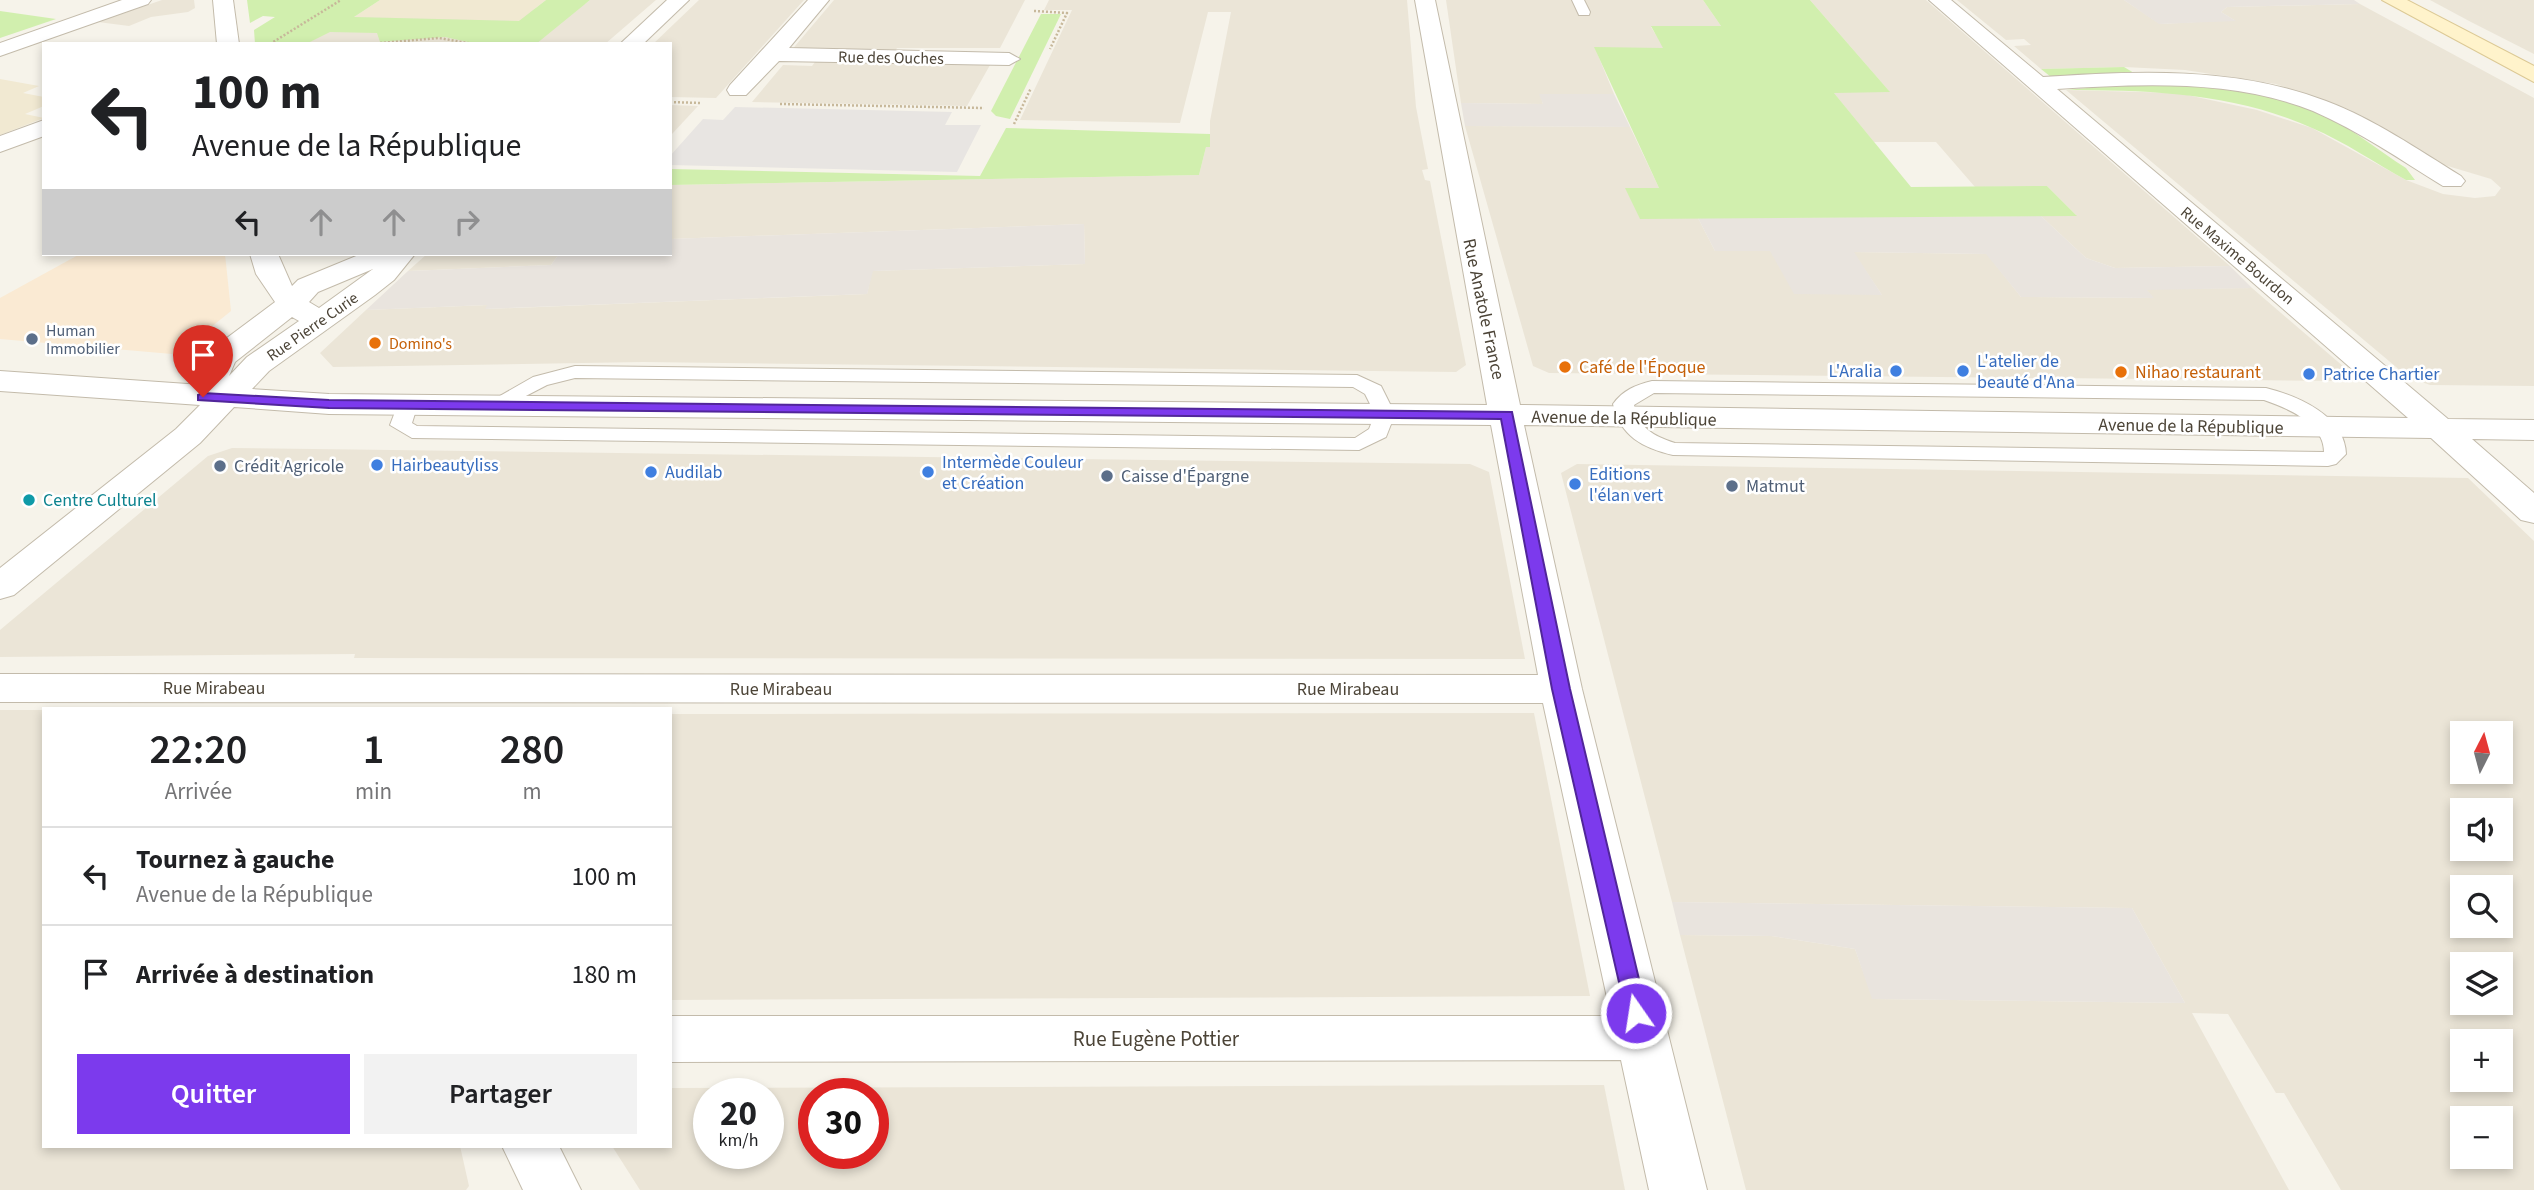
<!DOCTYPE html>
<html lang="fr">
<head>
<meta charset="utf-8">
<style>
	:root { --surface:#fff; --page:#f2f2f2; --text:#202124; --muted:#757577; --line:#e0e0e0; --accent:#7c3aed }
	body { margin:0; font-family:"Source Sans 3",sans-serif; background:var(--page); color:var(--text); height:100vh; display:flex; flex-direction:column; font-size:26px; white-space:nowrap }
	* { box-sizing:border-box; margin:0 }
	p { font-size:23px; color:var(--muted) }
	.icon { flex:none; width:38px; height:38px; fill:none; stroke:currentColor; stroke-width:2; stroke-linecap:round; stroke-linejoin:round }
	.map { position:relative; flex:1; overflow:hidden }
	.details { position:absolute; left:42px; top:707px; width:630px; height:441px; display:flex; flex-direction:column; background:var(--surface); border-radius:0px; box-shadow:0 4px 10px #0003 }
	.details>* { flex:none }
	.guide { position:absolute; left:42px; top:42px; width:630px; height:214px; border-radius:0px; box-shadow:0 4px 10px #0003; background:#fff; color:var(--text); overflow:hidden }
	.needle { width:46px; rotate:6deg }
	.controls { position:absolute; left:2450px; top:721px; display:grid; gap:14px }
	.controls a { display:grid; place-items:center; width:63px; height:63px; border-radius:0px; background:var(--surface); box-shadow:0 4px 10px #0003; font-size:35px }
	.speed { position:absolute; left:693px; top:1078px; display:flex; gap:14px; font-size:35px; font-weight:700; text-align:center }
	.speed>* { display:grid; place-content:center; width:91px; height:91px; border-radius:50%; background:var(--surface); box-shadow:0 4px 10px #0003; line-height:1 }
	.speed small { font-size:18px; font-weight:400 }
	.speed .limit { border:10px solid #d22; background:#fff; color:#111 }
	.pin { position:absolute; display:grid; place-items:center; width:60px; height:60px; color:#fff; margin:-72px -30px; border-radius:50% 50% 50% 0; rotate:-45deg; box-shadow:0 0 7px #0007 }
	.pin .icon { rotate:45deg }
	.me { position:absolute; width:77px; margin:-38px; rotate:347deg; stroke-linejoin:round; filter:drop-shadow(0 0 5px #0008) }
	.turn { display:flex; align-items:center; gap:24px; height:147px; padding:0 35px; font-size:32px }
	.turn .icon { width:91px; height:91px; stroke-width:2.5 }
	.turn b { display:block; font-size:49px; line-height:60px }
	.lanes { display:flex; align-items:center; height:66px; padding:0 35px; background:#0003; justify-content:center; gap:35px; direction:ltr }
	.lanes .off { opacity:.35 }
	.eta { display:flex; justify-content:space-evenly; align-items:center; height:119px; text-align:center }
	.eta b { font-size:42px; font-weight:600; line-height:49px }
	.primary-button { display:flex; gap:14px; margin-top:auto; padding:14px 35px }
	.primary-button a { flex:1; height:80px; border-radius:0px; background:var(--accent); color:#fff; font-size:28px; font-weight:600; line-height:80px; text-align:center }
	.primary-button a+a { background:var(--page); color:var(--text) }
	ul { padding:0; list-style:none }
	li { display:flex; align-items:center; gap:21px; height:98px; padding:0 35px; border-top:2px solid var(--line) }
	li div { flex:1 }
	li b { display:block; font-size:26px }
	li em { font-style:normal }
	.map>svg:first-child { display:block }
</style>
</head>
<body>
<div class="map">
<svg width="2534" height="1190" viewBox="0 0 2534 1190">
	<rect width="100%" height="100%" fill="#f6f3ea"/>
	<g fill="#ebe5d7" fill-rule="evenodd">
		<path d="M162,0H194L195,8L188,12L151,17L129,26L98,22Z"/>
		<path d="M590,0H656L605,44H306L353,17L534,9L585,4Z"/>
		<path d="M699,0H804L716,98L670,97V44H653Z"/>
		<path d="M834,0H1025L1000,48H897L893,54L790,52Z"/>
		<path d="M1049,0H1407L1416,107L1428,169L1422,170L1425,180L1430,181L1466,365L1456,372L643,362L333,367L320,353L366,310L488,305L486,309L867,294L872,271L1085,264L1084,224L670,239V185L1199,175L1206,147H1210V121L1231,12H1208L1180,123L1020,120L1072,10H1044Z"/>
		<path d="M1446,0H1571L1578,13H1588L1582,0H1703L1721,26L1651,27L1664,48H1595L1614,94H1540L1543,104L1461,103Z"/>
		<path d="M1810,0H1926L2230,266L2115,268L2086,258L2041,216L2076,215L2047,186L1975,187L1936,142H1874L1833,92L1889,91Z"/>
		<path d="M1957,0H2124L2160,24L2234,20L2221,12L2227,7L2360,4L2534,98V386L2430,385L2408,377L2066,90L2178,93L2257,110L2312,128L2406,180L2443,194L2475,198L2495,196L2501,188L2491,179L2431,161L2350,110L2276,84L2185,70L2124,67L2041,69L2014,46L2031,45L2024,39L2006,40Z"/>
		<path d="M2430,0H2534V54L2471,22Z"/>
		<path d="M815,62L990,65L967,106L752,102L783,65L812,66Z"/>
		<path d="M670,105L698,106L672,134H670Z"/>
		<path d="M1465,126L1630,127L1659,188L1626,189L1640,218H1698L1715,251H1770L1882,295L1853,252L1987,254L2021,297L2153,298L2146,289L2252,288L2351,373L2343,381L1549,373L1533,366Z"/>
		<path d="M427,254H559L551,265L408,271Z"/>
		<path d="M232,448L1470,464L1489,472L1525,659L354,658L355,654L0,657V630L208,456Z"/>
		<path d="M1577,464L2468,478L2534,541V1190H2341L2284,1093H2276L2228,1014L2192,1013L2289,1190H1746L1680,935L1772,936L1855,949L1873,999L2185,1003L2132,908L1672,902L1561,473ZM2462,733H2501V772H2462ZM2462,810H2501V849H2462ZM2462,887H2501V926H2462ZM2462,964H2501V1003H2462ZM2462,1041H2501V1080H2462ZM2462,1118H2501V1157H2462Z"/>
		<path d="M0,710H44V1146H460L469,1186L466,1190H0Z"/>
		<path d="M1534,713L1590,996L670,1000V714Z"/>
		<path d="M1604,1085L1625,1190H640L612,1146H670V1088ZM709,1094H768V1153H709ZM814,1094H873V1153H814Z"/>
	</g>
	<path fill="#faead3" d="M80,254H225L231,311L190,344L172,354L0,339V298Z"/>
	<g fill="#e9e4de">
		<path d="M2124,0H2354L2360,4L2227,7L2221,12L2236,21L2159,24Z"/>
		<path d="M1539,94H1614L1630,127L1465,126L1461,103L1543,104Z"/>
		<path d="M2041,216L2086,258L2115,268L2230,266L2252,288L2147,290L2154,298L2021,297L1986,254L1854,252L1882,295L1794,294L1770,251H1715L1698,218Z"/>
		<path d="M1084,224L1085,264L873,271L867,294L485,309L487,305L366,310L408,271L551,265L559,254H670V239Z"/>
		<path d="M1672,902L2132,908L2185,1003L1872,999L1855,949L1772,936L1680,935Z"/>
	</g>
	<g fill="#f1e9d2">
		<path d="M380,0H546L519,21L354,17Z"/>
		<path d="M0,79L39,86L23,93L44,97V106L25,114L44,118L0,135Z"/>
	</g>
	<g fill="#d1efae">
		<path d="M247,0H380L354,17L519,21L546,0H590L536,44H477L445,37L380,42L377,33L330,32L306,44H255L254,30L275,17L263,16L250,23Z"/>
		<path d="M1703,0H1810L1890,92L1834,93L1911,187L2047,186L2077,216L1640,219L1625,188H1659L1594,47L1663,48L1651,26H1721Z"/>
		<path d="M0,11L56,19L0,38Z"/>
		<path d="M1041,14H1061L1010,119L996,116L991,111Z"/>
		<path d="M2124,67L2134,73L2051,77L2041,69Z"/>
		<path d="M2161,81C2217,84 2273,91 2324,115C2353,129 2379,151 2406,168L2415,180H2406C2375,163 2345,142 2312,128C2235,93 2149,90 2066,90Z"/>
		<path d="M1006,128L1210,134V147H1206L1199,175L670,185V169L980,176Z"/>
	</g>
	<path fill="#e8e5e2" d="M735,107L952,112L945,125H981L957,172L670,165V156L703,119L723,120Z"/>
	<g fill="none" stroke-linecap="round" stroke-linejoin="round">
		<defs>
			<g id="lane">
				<path d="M1572,0H1584L1590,12L1589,15H1579Z"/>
				<path d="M575,366L1357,375L1381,386L1395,414L1386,437L1359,450L412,438L390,425L398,404L408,398L418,404L412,423L417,426L1355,438L1369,429L1375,414L1365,394L1353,387L575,378L547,385L501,409H487L484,405L533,377Z"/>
				<path d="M1652,381L2266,388C2298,396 2345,416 2346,454L2336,464L2328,466L1673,455C1643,448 1620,436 1613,404C1623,390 1636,385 1652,381ZM1654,393L2264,400C2287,408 2324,423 2324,452L1675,443C1653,436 1639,428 1634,405Z"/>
			</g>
			<g id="street">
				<path d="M122,0H151L148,4L0,56V43Z"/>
				<path d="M213,0H233L239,44H217Z"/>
				<path d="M667,0H689L643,44H620Z"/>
				<path d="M808,0H829L789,48L1009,53L1020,59L1009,65L779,61L746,95H730L727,90L730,85Z"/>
				<path d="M1415,0H1435L1520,405L2408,418L1929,0H1951L2043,77C2138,71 2235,66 2326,101C2374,119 2417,149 2461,176L2465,181L2461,186H2443C2401,160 2359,131 2313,111C2233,79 2142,84 2057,89L2448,419L2534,420V440L2472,439L2534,493V523L2521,520L2431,438L1524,425L1582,689L1707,1190H1649L1621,1060L670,1062V1016H1611L1543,703L0,702V674L1538,675L1491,425L329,414L234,407L200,443L14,595L0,599V568L176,429L200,405L0,391V371L202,385L196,374L212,349L275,302L256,274L250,254H278L292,286L298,280L361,254H415L394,280L375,295L269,371L252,389L329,394L1487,405ZM373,269L319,308L309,302L318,292ZM292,317L299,321L247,357L229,376L235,362Z"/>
				<path d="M44,120V136L0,152V136Z"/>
				<path d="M502,1146H559L581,1190H523Z"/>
			</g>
			<path id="secondary" d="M2382,0H2407L2534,66V82Z"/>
		</defs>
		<use href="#lane" stroke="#c3bbab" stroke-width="2"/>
		<use href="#street" stroke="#c3bbab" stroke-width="2"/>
		<use href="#secondary" stroke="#dcc995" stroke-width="2"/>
		<g stroke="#c7b89a" stroke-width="2.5" stroke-dasharray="2 2" stroke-linecap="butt">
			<path d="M1034,11L1067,13L1050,49"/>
			<path d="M380,43L439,38L473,44"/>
			<path d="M270,44L341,0"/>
			<path d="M670,102L701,103"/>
			<path d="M780,104L984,108"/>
			<path d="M1014,124L1031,88"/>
		</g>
		<use href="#lane" fill="#fff" fill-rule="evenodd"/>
		<use href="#street" fill="#fff" fill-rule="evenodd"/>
		<use href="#secondary" fill="#fff3cb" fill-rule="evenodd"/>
	</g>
	<path fill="#7c3aed" stroke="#51269a" stroke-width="2" d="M203,393L329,400L1512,412L1570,689L1647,1013L1644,1019L1636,1022L1629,1019L1626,1013L1552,689L1501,419L329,408L198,400V395Z"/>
	<g fill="#5c6f8a" stroke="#fff" stroke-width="2.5">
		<circle cx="32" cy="339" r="7"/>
		<circle cx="220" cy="466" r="7"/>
		<circle cx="1107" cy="476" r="7"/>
		<circle cx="1732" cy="486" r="7"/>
	</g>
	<g fill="#e8710a" stroke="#fff" stroke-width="2.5">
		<circle cx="375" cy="343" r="7"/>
		<circle cx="1565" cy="367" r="7"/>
		<circle cx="2121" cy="372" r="7"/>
	</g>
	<g fill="#3f7fe0" stroke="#fff" stroke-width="2.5">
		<circle cx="1896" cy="371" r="7"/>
		<circle cx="1963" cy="371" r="7"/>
		<circle cx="2309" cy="374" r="7"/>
		<circle cx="377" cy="465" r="7"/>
		<circle cx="651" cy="472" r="7"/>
		<circle cx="928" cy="472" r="7"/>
		<circle cx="1575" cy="484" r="7"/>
	</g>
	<circle fill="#0f9aa8" stroke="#fff" stroke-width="2.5" cx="29" cy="500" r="7"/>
	<g text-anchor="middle" stroke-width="5" stroke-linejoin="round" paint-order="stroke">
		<g font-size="16" fill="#4c4437" stroke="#fff">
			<text transform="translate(891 57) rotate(1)" y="6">Rue des Ouches</text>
			<text transform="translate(2238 255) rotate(40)" y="6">Rue Maxime Bourdon</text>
			<text transform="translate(312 326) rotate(-35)" y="6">Rue Pierre Curie</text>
		</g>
		<g font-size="16" fill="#4e5e75" stroke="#fff" text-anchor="start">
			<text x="46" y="336">Human<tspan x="46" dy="18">Immobilier</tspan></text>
		</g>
		<g font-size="16" fill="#c56008" stroke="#fff" text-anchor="start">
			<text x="389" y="349">Domino's</text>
		</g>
		<g font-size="18" fill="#4c4437" stroke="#fff">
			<text transform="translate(1484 309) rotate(78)" y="6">Rue Anatole France</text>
			<text transform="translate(1624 418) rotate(1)" y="6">Avenue de la République</text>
			<text transform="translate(2191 426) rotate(1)" y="6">Avenue de la République</text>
			<text x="214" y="694">Rue Mirabeau</text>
			<text x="781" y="695">Rue Mirabeau</text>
			<text x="1348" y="695">Rue Mirabeau</text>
		</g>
		<g font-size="18" fill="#366cbe" stroke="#fff" text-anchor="start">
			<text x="1977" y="367">L'atelier de<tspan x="1977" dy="21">beauté d'Ana</tspan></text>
			<text x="1882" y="377" text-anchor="end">L'Aralia</text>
			<text x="2323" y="380">Patrice Chartier</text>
			<text x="942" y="468">Intermède Couleur<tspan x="942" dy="21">et Création</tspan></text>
			<text x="391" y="471">Hairbeautyliss</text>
			<text x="665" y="478">Audilab</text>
			<text x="1589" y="480">Editions<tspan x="1589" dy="21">l'élan vert</tspan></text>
		</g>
		<g font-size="18" fill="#c56008" stroke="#fff" text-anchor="start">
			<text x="1579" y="373">Café de l'Époque</text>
			<text x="2135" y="378">Nihao restaurant</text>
		</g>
		<g font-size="18" fill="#4e5e75" stroke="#fff" text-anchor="start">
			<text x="234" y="472">Crédit Agricole</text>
			<text x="1121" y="482">Caisse d'Épargne</text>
			<text x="1746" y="492">Matmut</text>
		</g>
		<g font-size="18" fill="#0d838f" stroke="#fff" text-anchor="start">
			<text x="43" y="506">Centre Culturel</text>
		</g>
		<g font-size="21" fill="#4c4437" stroke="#fff">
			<text x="1156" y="1046">Rue Eugène Pottier</text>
		</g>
	</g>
</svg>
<div class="controls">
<a><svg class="needle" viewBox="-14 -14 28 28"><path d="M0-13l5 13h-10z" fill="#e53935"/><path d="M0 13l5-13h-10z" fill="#757577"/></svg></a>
<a><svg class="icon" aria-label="sound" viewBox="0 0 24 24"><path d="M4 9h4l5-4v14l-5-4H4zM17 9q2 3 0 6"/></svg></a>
<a><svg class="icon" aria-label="search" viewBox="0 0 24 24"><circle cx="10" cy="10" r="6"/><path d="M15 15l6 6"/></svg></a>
<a><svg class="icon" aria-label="layers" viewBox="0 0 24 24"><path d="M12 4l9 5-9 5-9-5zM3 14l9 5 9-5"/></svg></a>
<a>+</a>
<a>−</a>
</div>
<div class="speed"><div>20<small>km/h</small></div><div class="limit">30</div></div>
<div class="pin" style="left:203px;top:397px;background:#d93025"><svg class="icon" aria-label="arrive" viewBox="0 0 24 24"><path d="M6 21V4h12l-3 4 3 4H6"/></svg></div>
<svg class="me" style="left:1636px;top:1013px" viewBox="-20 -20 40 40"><circle r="17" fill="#7c3aed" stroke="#fff" stroke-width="3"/><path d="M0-11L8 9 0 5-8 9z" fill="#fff"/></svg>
<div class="guide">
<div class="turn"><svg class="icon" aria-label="left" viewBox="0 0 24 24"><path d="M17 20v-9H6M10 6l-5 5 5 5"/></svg><div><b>100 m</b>Avenue de la République</div></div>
<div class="lanes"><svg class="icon" aria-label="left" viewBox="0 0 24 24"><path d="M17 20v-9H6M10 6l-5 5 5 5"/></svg><svg class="icon off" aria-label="ahead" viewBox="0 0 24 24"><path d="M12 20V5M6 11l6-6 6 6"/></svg><svg class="icon off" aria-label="ahead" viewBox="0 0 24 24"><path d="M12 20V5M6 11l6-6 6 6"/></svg><svg class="icon off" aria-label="right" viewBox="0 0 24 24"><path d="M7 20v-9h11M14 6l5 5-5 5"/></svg></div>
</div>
<section class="details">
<div class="eta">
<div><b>22:20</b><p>Arrivée</p></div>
<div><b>1</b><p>min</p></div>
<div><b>280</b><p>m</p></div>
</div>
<ul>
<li><svg class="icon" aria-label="left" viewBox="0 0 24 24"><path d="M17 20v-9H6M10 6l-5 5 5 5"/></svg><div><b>Tournez à gauche</b><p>Avenue de la République</p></div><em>100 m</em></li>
<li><svg class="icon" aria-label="arrive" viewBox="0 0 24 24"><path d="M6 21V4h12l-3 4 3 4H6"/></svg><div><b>Arrivée à destination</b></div><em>180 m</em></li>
</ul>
<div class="primary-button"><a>Quitter</a><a>Partager</a></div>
</section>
</div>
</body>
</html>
